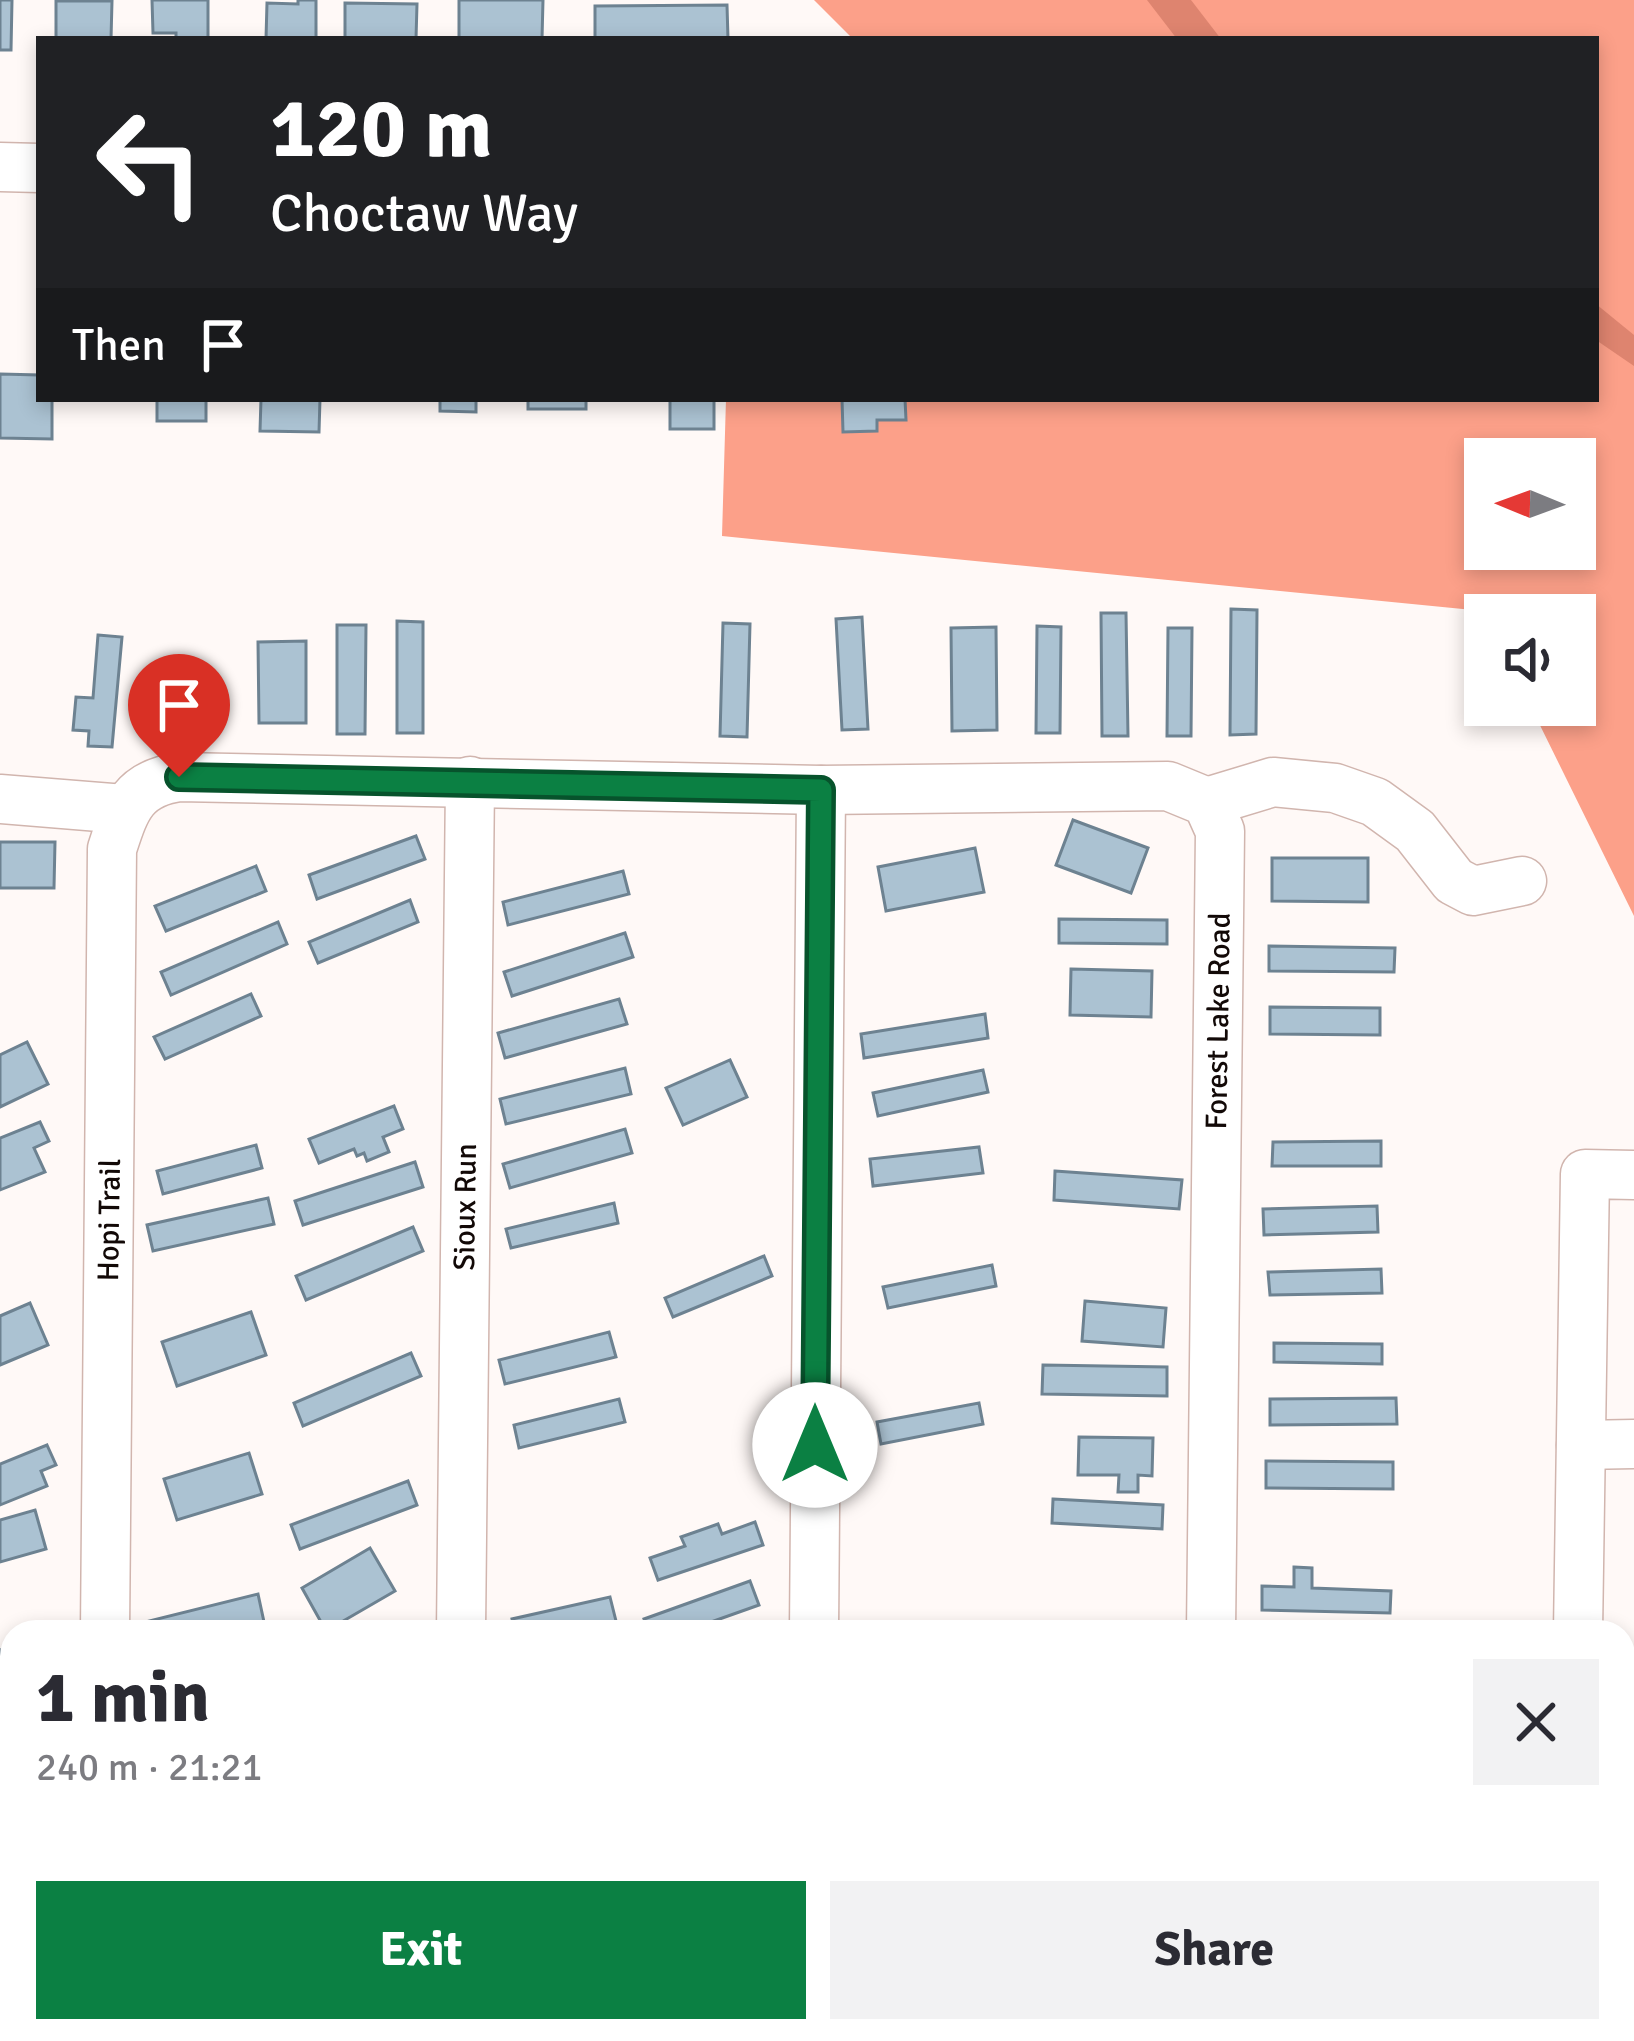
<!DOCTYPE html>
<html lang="en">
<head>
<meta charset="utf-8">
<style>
	:root { --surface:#fff; --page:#f2f2f3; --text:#2b2b33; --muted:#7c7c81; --accent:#0b8043 }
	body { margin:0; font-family:Signika,sans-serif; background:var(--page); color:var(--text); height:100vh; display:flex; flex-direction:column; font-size:45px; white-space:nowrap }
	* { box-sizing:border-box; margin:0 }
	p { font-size:39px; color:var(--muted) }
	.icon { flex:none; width:66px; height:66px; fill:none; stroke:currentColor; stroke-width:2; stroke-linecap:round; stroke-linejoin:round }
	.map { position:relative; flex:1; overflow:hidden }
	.details { position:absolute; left:0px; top:1620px; width:1635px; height:423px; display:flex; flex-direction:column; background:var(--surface); border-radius:36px 36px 0 0; box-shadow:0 6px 18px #0003 }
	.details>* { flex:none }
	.top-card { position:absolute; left:36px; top:36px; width:1563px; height:366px; border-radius:0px; box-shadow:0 6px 18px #0003; background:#202124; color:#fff; overflow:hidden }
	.needle { width:78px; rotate:271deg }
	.controls { position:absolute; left:1464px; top:438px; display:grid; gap:24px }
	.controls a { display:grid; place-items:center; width:132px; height:132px; border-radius:0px; background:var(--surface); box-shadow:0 6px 18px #0003; font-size:60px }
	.pin { position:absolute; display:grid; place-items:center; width:102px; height:102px; color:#fff; margin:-123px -51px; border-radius:50% 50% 50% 0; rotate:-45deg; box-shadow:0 0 12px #0007 }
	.pin .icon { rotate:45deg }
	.me { position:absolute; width:132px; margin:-66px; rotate:0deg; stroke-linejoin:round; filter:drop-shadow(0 0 9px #0008) }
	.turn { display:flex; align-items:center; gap:42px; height:252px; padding:0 36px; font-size:54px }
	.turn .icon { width:156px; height:156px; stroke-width:2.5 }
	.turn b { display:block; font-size:84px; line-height:102px }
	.then { display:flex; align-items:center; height:114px; padding:0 36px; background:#0003; gap:24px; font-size:45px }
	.round { display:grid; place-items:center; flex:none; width:126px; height:126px; border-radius:0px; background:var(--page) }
	.head { display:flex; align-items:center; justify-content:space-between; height:204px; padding:0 36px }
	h1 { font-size:72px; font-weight:700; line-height:90px }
	.action { display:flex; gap:24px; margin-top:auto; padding:24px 36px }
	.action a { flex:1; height:138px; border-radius:0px; background:var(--accent); color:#fff; font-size:48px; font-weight:700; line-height:138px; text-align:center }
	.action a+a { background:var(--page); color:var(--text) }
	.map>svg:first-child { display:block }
</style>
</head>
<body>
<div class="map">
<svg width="1634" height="2041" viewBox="0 0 1634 2041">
	<rect width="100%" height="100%" fill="#fff9f7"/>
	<path fill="#fca089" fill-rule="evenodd" d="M814,0H1634V916L1530,705H1575V615H1486L1483,611L722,536L726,399H1596V39H853ZM1485,459H1575V549H1485Z"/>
	<g fill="#de846f">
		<path d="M1147,0H1191L1221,39H1177Z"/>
		<path d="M1596,304L1634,335V366L1596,340Z"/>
	</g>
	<g fill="#abc2d2" stroke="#6d8291" stroke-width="3">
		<path d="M0,0H12L11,50H0Z"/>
		<path d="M152,0H208V39H176V33H153Z"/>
		<path d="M298,0H316V39H266L267,3L298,4Z"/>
		<path d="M459,0H543L542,39H459Z"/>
		<path d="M56,1H112L111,39H56Z"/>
		<path d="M345,3L417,4L416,39H345Z"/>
		<path d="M727,5L728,39H595V6Z"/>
		<path d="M0,374L39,375V399H52V439L0,438Z"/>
		<rect x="157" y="399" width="49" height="22"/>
		<path d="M261,399H320L319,432L260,431Z"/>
		<path d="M440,399H476V412L440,411Z"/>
		<rect x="528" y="399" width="58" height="10"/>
		<rect x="670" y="399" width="44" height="30"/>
		<path d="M842,399H905L906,420H877V431L843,432Z"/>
		<path d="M1231,609L1257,610L1256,734L1230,735Z"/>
		<path d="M1101,613H1126L1128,736H1102Z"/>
		<path d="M862,617L868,729L842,730L836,619Z"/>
		<path d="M397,621L423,622V733H397Z"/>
		<path d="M723,623L750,624L747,737L720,736Z"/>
		<path d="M337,625H366L365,734H337Z"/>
		<path d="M1037,626L1061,627L1060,733H1036Z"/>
		<path d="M996,627L997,730L952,731L951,628Z"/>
		<path d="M1168,628H1192L1191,736H1167Z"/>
		<path d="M98,635L122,637L112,747L88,746L89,731L73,730L76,697L93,698Z"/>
		<path d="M306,641V723H259L258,642Z"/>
		<path d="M1073,820L1148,848L1131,893L1056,865Z"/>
		<path d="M416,836L425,859L317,899L309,875Z"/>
		<path d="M0,842H55L54,888H0Z"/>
		<path d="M975,848L984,892L886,911L878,867Z"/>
		<path d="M1272,858H1368V902L1272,901Z"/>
		<path d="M256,866L266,891L166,931L155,906Z"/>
		<path d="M623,871L629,894L508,925L503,902Z"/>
		<path d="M410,900L418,922L318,963L309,942Z"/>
		<path d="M1059,919L1167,920V944L1059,943Z"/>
		<path d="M278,922L287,944L171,995L161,972Z"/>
		<path d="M625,933L633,957L512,996L504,972Z"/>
		<path d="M1269,946L1395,948L1394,972L1269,971Z"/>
		<path d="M1071,969L1152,971L1151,1017L1070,1015Z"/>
		<path d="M251,994L261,1016L165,1059L154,1037Z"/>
		<path d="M619,999L627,1024L505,1058L498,1033Z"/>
		<path d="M1270,1007L1380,1008V1035L1270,1034Z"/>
		<path d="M985,1014L988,1038L864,1058L861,1034Z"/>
		<path d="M27,1042L48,1084L0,1107V1055Z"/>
		<path d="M730,1060L747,1097L683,1125L666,1088Z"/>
		<path d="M625,1068L631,1094L506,1124L500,1099Z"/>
		<path d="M983,1070L988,1092L878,1116L873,1093Z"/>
		<path d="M394,1106L403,1129L383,1137L389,1152L367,1161L364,1153L357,1156L354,1149L319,1163L309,1139Z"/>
		<path d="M40,1122L49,1141L34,1148L45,1172L0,1190V1138Z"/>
		<path d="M625,1129L632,1153L510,1188L503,1164Z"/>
		<path d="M1381,1141V1166H1272L1273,1142Z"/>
		<path d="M256,1145L262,1168L163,1194L157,1171Z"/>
		<path d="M979,1147L983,1173L873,1186L870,1159Z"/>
		<path d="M415,1162L423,1187L303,1225L295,1201Z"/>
		<path d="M1055,1171L1182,1180L1179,1209L1054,1200Z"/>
		<path d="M268,1198L274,1224L153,1251L147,1225Z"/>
		<path d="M614,1203L618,1223L511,1248L506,1229Z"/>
		<path d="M1377,1206L1378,1232L1264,1235L1263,1209Z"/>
		<path d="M413,1227L423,1251L306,1300L296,1276Z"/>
		<path d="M764,1256L772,1276L673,1317L665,1298Z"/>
		<path d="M992,1265L996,1286L888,1308L883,1287Z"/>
		<path d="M1381,1269L1382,1293L1270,1295L1268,1272Z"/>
		<path d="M1085,1301L1166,1308L1163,1347L1082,1341Z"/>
		<path d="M30,1303L48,1345L0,1365V1316Z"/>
		<path d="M251,1312L266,1355L177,1386L162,1342Z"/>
		<path d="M609,1332L616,1357L505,1384L499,1360Z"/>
		<path d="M1274,1343L1382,1344V1364L1274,1362Z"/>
		<path d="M411,1353L421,1376L303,1426L294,1403Z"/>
		<path d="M1043,1365L1167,1367V1396L1042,1394Z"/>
		<path d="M1396,1398L1397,1424L1270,1425V1399Z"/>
		<path d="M619,1399L625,1422L519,1448L514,1425Z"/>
		<path d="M979,1403L983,1424L881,1444L877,1422Z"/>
		<path d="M1079,1437L1153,1438L1152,1476L1138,1475V1492H1118L1119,1475H1078Z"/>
		<path d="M47,1445L56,1465L41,1471L47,1486L0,1505V1464Z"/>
		<path d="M249,1453L262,1494L177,1520L164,1479Z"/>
		<path d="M1266,1461L1393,1462V1489L1266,1488Z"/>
		<path d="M408,1481L417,1505L300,1549L291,1525Z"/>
		<path d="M1053,1499L1163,1505L1162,1529L1052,1523Z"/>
		<path d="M35,1510L46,1549L0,1562V1520Z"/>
		<path d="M755,1522L763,1545L658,1580L650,1558L685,1546L681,1537L718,1524L722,1534Z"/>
		<path d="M370,1548L395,1591L326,1631L302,1588Z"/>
		<path d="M1294,1567L1312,1568V1588L1391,1591L1390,1613L1262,1610V1586L1294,1587Z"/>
		<path d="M750,1581L759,1605L683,1632H649L644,1619Z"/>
		<path d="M258,1594L264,1622L222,1632H152L149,1621Z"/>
		<path d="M610,1597L616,1621L566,1632H515L512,1619Z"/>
		<path d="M12,1645V1673L0,1677V1650Z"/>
		<path d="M12,1716V1737L0,1743V1721Z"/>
		<path d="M12,1779V1801L0,1806V1784Z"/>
		<path d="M12,1898V1946L0,1950V1901Z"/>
		<path d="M347,2031H384L388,2041H320Z"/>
		<path d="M1050,2031H1138L1137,2041H1050Z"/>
	</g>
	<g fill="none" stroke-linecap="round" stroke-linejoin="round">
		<defs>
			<g id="minor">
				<path d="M0,167L39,168"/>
				<path d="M0,799L124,809"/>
				<path d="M1207,802L1273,782L1335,788L1375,802L1415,831L1454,881L1473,891L1522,881"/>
				<path d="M1581,1445L1634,1444"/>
				<path d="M105,1632L112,849C125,809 132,784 179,777L821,790L1168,786L1207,802L1220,831L1211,1632"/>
				<path d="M461,1632L470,781"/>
				<path d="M814,1632L821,790"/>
				<path d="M1578,1632L1585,1174L1634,1175"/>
				<path d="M101,2041V2031"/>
				<path d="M457,2041V2031"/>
				<path d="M810,2041V2031"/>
				<path d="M1207,2041V2031"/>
				<path d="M1571,2041V2031"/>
			</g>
		</defs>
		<use href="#minor" stroke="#d1b5ae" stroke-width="51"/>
		<use href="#minor" stroke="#fff" stroke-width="48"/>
	</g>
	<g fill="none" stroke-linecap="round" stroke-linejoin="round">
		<defs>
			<path id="route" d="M179,777L821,790L815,1445"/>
		</defs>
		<use href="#route" stroke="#07532c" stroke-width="30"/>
		<use href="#route" stroke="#0b8043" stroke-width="21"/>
	</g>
	<g text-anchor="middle" stroke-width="10" stroke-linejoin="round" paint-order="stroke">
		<g font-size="30" fill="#120907" stroke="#fff">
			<text transform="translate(1218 1021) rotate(-89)" y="10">Forest Lake Road</text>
			<text transform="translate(465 1207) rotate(-89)" y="10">Sioux Run</text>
			<text transform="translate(109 1220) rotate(-89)" y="10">Hopi Trail</text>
		</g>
	</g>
</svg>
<div class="controls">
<a><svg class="needle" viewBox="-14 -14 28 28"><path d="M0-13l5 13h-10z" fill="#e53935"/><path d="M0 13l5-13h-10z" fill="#7c7c81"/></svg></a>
<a><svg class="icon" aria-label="sound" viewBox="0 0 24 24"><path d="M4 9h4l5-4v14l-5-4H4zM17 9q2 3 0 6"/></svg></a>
</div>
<div class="pin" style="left:179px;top:777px;background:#d93025"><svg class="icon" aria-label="arrive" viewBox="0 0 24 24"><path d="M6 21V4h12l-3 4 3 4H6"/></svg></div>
<svg class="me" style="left:815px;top:1445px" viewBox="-20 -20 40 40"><circle r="19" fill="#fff"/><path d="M0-13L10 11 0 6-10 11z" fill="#0b8043"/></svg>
<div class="top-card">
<div class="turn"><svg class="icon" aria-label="left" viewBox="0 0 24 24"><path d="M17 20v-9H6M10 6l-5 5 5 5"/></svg><div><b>120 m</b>Choctaw Way</div></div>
<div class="then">Then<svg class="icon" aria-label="arrive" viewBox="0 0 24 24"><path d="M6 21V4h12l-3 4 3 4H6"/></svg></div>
</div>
<section class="details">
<div class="head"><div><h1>1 min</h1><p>240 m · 21:21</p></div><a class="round"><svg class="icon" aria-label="close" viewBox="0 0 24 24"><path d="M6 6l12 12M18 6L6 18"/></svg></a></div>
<div class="action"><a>Exit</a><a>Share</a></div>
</section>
</div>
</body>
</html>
